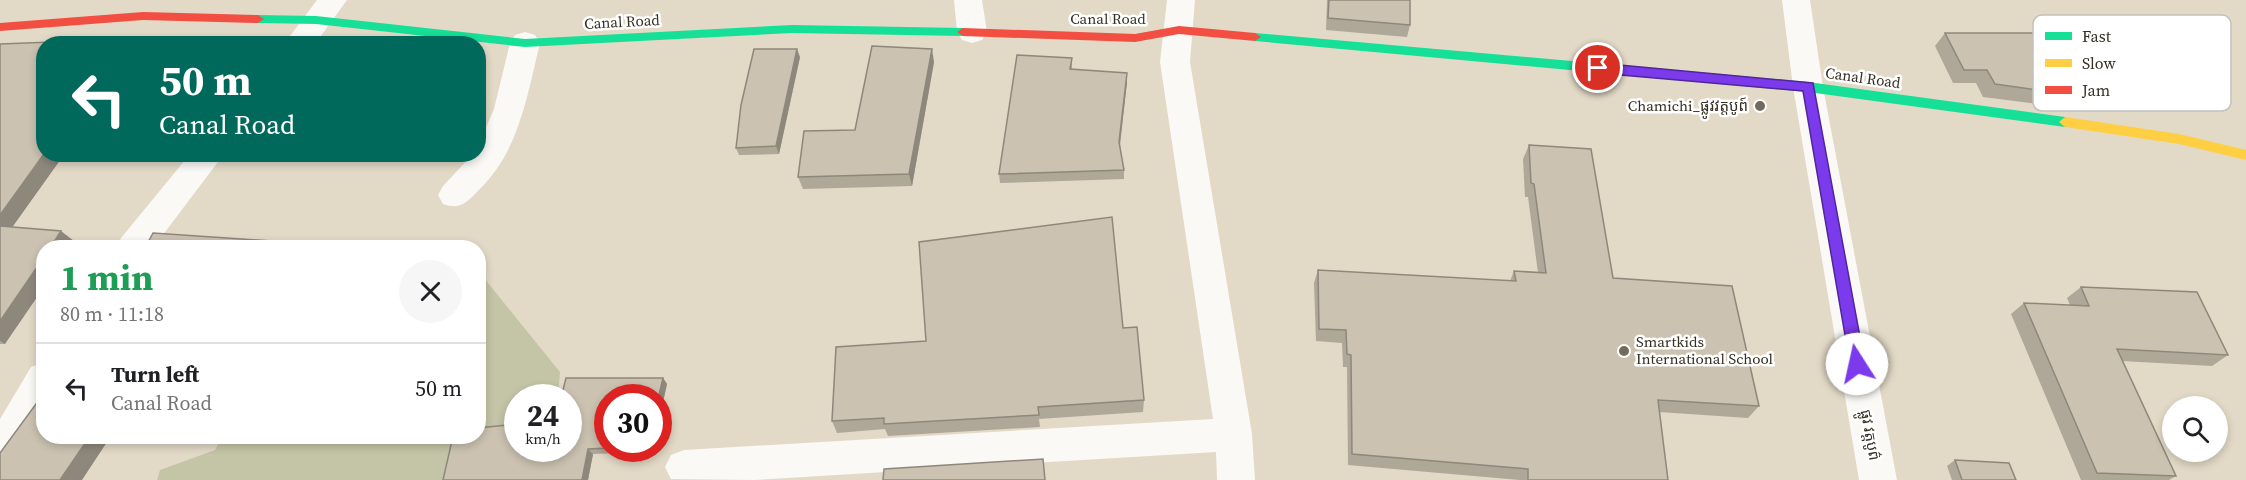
<!DOCTYPE html>
<html lang="en">
<head>
<meta charset="utf-8">
<style>
	:root { --surface:#fff; --page:#f6f6f6; --text:#202124; --muted:#757577; --line:#e0e0e0 }
	body { margin:0; font-family:"Source Serif 4","Noto Sans Khmer",serif; background:var(--page); color:var(--text); height:100vh; display:flex; flex-direction:column; font-size:22px; white-space:nowrap }
	* { box-sizing:border-box; margin:0 }
	p { font-size:20px; color:var(--muted) }
	.icon { flex:none; width:33px; height:33px; fill:none; stroke:currentColor; stroke-width:2; stroke-linecap:round; stroke-linejoin:round }
	.map { position:relative; flex:1; overflow:hidden }
	.sheet { position:absolute; left:36px; top:240px; width:450px; height:204px; display:flex; flex-direction:column; background:var(--surface); border-radius:24px; box-shadow:0 3px 9px #0003 }
	.sheet>* { flex:none }
	.top-card { position:absolute; left:36px; top:36px; width:450px; height:126px; border-radius:24px; box-shadow:0 3px 9px #0003; background:#00695c; color:#fff; overflow:hidden }
	.controls { position:absolute; left:2162px; top:396px; display:grid; gap:12px }
	.controls a { display:grid; place-items:center; width:66px; height:66px; border-radius:50%; background:var(--surface); box-shadow:0 3px 9px #0003; font-size:30px }
	.speed { position:absolute; left:504px; top:384px; display:flex; gap:12px; font-size:30px; font-weight:700; text-align:center }
	.speed>* { display:grid; place-content:center; width:78px; height:78px; border-radius:50%; background:var(--surface); box-shadow:0 3px 9px #0003; line-height:1 }
	.speed small { font-size:15px; font-weight:400 }
	.speed .limit { border:9px solid #d22; background:#fff; color:#111 }
	.pin { position:absolute; display:grid; place-items:center; width:51px; height:51px; color:#fff; margin:-26px; border:3px solid #fff; border-radius:50%; box-shadow:0 2px 6px #0007 }
	.me { position:absolute; width:66px; margin:-33px; rotate:350deg; stroke-linejoin:round; filter:drop-shadow(0 0 4px #0008) }
	.turn { display:flex; align-items:center; gap:21px; height:126px; padding:0 24px; font-size:27px }
	.turn .icon { width:78px; height:78px; stroke-width:2.5 }
	.turn b { display:block; font-size:42px; line-height:51px }
	.round { display:grid; place-items:center; flex:none; width:63px; height:63px; border-radius:32px; background:var(--page) }
	.overview { display:flex; align-items:center; justify-content:space-between; height:102px; padding:0 24px }
	h1 { font-size:36px; font-weight:700; line-height:45px; color:#1e9e55 }
	ul { padding:0; list-style:none }
	li { display:flex; align-items:center; gap:18px; height:90px; padding:0 24px; border-top:2px solid var(--line) }
	li div { flex:1 }
	li b { display:block; font-size:22px }
	li em { font-style:normal }
	.map>svg:first-child { display:block }
</style>
</head>
<body>
<div class="map">
<svg width="2246" height="480" viewBox="0 0 2246 480">
	<rect width="100%" height="100%" fill="#e2d9c6"/>
	<path fill="#c4c5a7" d="M479,272L560,372L558,397L518,398V448L552,480H157L160,470L215,450L222,437L478,436Z"/>
	<g fill="none" stroke-linecap="round" stroke-linejoin="round">
		<g fill="#fbf9f6" fill-rule="evenodd">
			<path d="M317,0H347L315,44H284Z"/>
			<path d="M954,0H982L987,32L982,40L972,43L962,40L957,32Z"/>
			<path d="M1167,0H1195L1190,62L1252,434L1255,480H1217L1216,452L754,480L671,479L665,467L671,455L684,450L1213,419L1160,62Z"/>
			<path d="M1782,0H1810L1823,87L1897,480H1859L1793,87Z"/>
			<path d="M525,32L535,35L540,43C527,96 519,152 478,191C466,203 460,210 443,204L438,195L443,186L473,154H478V146L494,109L510,43L515,35Z"/>
			<path d="M190,154H224L153,248H117L121,238Z"/>
			<path d="M44,362V412L13,465L0,470V419L31,367Z"/>
		</g>
		<g fill="#16e098" fill-rule="evenodd">
			<path d="M258,15L316,16L525,39L792,25L963,28L969,32L963,36L792,33L525,47L316,24L258,23L252,19Z"/>
			<path d="M1255,33L1808,82L2065,117L2071,122L2065,127L1808,92L1255,41L1249,37Z"/>
		</g>
		<path fill="#ffcf43" fill-rule="evenodd" d="M2065,117L2179,134L2246,150V160L2179,144L2065,127L2059,122Z"/>
		<g fill="#f24e42" fill-rule="evenodd">
			<path d="M143,12L258,15L264,19L258,23L143,20L0,31V23Z"/>
			<path d="M1179,26L1255,33L1261,37L1255,41L1179,34L1135,42L963,36L957,32L963,28L1135,34Z"/>
		</g>
	</g>
	<g fill="#afa798">
		<path d="M1327,0H1410V25L1407,37L1326,30Z"/>
		<path d="M2041,23L2122,75L2109,88L2054,86L2058,93L2046,105L1983,97L1976,83H1953L1935,46L1945,33H2033Z"/>
		<path d="M0,44L44,154H154L149,162L63,156L12,227L74,241L70,248H44L5,344H0Z"/>
		<path d="M800,57L779,154L739,155L736,148Z"/>
		<path d="M1072,58V70L1127,73V82L1120,146L1124,170V179L1000,183L999,174Z"/>
		<path d="M934,62L912,186L803,189L798,177Z"/>
		<path d="M1529,145L1613,278L1759,406L1748,418L1659,412L1668,480H1520L1348,465L1347,367H1343L1342,343L1316,341L1314,283L1318,270L1510,281L1514,271L1538,273L1528,197H1525L1523,159Z"/>
		<path d="M2081,287L2228,355L2212,366L2122,361L2176,476L2169,480H2081L2011,314L2024,303L2070,305L2067,298Z"/>
		<path d="M1123,328L1144,400L1143,412L1039,419L1040,427L888,436L885,429L837,433L832,421Z"/>
		<path d="M566,378H663L667,384L658,424V398H608V448H653L652,452L593,454L588,480H443L453,436H478V428L518,424V448H568V398H561Z"/>
		<path d="M1955,460L2016,480H1952L1947,466Z"/>
	</g>
	<g fill="#8e887c">
		<path d="M797,49L800,57L779,154L776,146Z"/>
		<path d="M932,49L934,62L912,186L909,174Z"/>
		<path d="M1127,73V82L1119,151V142Z"/>
		<path d="M44,154H61L63,156L6,236L0,231V215Z"/>
		<path d="M141,154H154L149,162Z"/>
		<path d="M61,231L74,241L70,248H50Z"/>
		<path d="M44,257V287L5,344L0,341V321Z"/>
		<path d="M663,378L667,384L658,424V399Z"/>
		<path d="M90,436H111L82,480H60Z"/>
		<path d="M588,449L593,454L588,480H582Z"/>
	</g>
	<g fill="#cbc2b1" stroke="#8e887c" stroke-width="1.5">
		<path d="M1329,0H1410V25L1328,18Z"/>
		<path d="M2041,23L2094,25L2122,75L2047,73L2058,93L1995,84L1987,70H1964L1945,33H2046Z"/>
		<path d="M52,42L67,44H44V154L0,215V44Z"/>
		<path d="M872,46L932,49L909,174L798,177L804,131L855,130Z"/>
		<path d="M754,49H797L776,146L736,148L741,105Z"/>
		<path d="M1017,55L1072,58L1070,69L1127,73L1119,142L1124,170L999,174Z"/>
		<path d="M1529,145L1591,149L1613,278L1732,286L1759,406L1658,400L1668,480H1528V469L1352,454L1351,355L1347,354L1346,330L1319,329L1318,270L1516,281L1514,271L1546,273L1534,184L1531,183Z"/>
		<path d="M1112,217L1123,328L1137,327L1144,400L1038,407L1039,415L884,424V418L832,421L836,347L926,341L919,242Z"/>
		<path d="M0,226L61,231L50,248H44V257L0,321Z"/>
		<path d="M153,233L332,245L331,248H145Z"/>
		<path d="M2081,287L2197,292L2228,355L2117,349L2176,476L2097,473L2024,303L2089,306Z"/>
		<path d="M566,378H663L658,399V398H608V448L588,449L582,480H443L453,436H478V428L518,424V448H568V398H561Z"/>
		<path d="M44,393V436H90L60,480H0V453Z"/>
		<path d="M1043,459L1045,480H883L884,469Z"/>
		<path d="M1955,460L2009,463L2016,480H1962Z"/>
	</g>
	<path fill="#7c3aed" stroke="#51269a" stroke-width="1.5" d="M1598,63L1813,83L1865,364L1863,369L1857,371L1852,369L1850,364L1803,91L1598,73L1592,68Z"/>
	<g fill="#726b5c" stroke="#fff" stroke-width="2">
		<circle cx="1760" cy="106" r="6"/>
		<circle cx="1624" cy="351" r="6"/>
	</g>
	<g text-anchor="middle" stroke-width="5" stroke-linejoin="round" paint-order="stroke">
		<g font-size="15" fill="#363023" stroke="#fff">
			<text x="1108" y="24">Canal Road</text>
			<text transform="translate(622 22) rotate(-3)" y="5">Canal Road</text>
			<text transform="translate(1863 78) rotate(8)" y="5">Canal Road</text>
			<text transform="translate(1870 435) rotate(80)" y="5">ផ្លូវ វត្តបូព៌</text>
		</g>
		<g font-size="15" fill="#363023" stroke="#fff" text-anchor="end">
			<text x="1748" y="111">Chamichi_ផ្លូវវត្តបូព៍</text>
			<text x="1636" y="347" text-anchor="start">Smartkids<tspan x="1636" dy="17">International School</tspan></text>
		</g>
	</g>
	<rect x="2033" y="15" width="198" height="96" rx="9" fill="#fff" stroke="#c3c1bd" stroke-width="1.5"/>
	<rect x="2045" y="32" width="27" height="8" fill="#16e098"/>
	<rect x="2045" y="59" width="27" height="8" fill="#ffcf43"/>
	<rect x="2045" y="86" width="27" height="8" fill="#f24e42"/>
	<g font-size="16" fill="#363023">
		<text x="2082" y="42">Fast</text>
		<text x="2082" y="69">Slow</text>
		<text x="2082" y="96">Jam</text>
	</g>
</svg>
<div class="controls">
<a><svg class="icon" aria-label="search" viewBox="0 0 24 24"><circle cx="10" cy="10" r="6"/><path d="M15 15l6 6"/></svg></a>
</div>
<div class="speed"><div>24<small>km/h</small></div><div class="limit">30</div></div>
<div class="pin" style="left:1598px;top:68px;background:#d93025"><svg class="icon" aria-label="arrive" viewBox="0 0 24 24"><path d="M6 21V4h12l-3 4 3 4H6"/></svg></div>
<svg class="me" style="left:1857px;top:364px" viewBox="-20 -20 40 40"><circle r="19" fill="#fff"/><path d="M0-13L10 11 0 6-10 11z" fill="#7c3aed"/></svg>
<div class="top-card">
<div class="turn"><svg class="icon" aria-label="left" viewBox="0 0 24 24"><path d="M17 20v-9H6M10 6l-5 5 5 5"/></svg><div><b>50 m</b>Canal Road</div></div>
</div>
<section class="sheet">
<div class="overview"><div><h1>1 min</h1><p>80 m · 11:18</p></div><a class="round"><svg class="icon" aria-label="close" viewBox="0 0 24 24"><path d="M6 6l12 12M18 6L6 18"/></svg></a></div>
<ul>
<li><svg class="icon" aria-label="left" viewBox="0 0 24 24"><path d="M17 20v-9H6M10 6l-5 5 5 5"/></svg><div><b>Turn left</b><p>Canal Road</p></div><em>50 m</em></li>
</ul>
</section>
</div>
</body>
</html>
